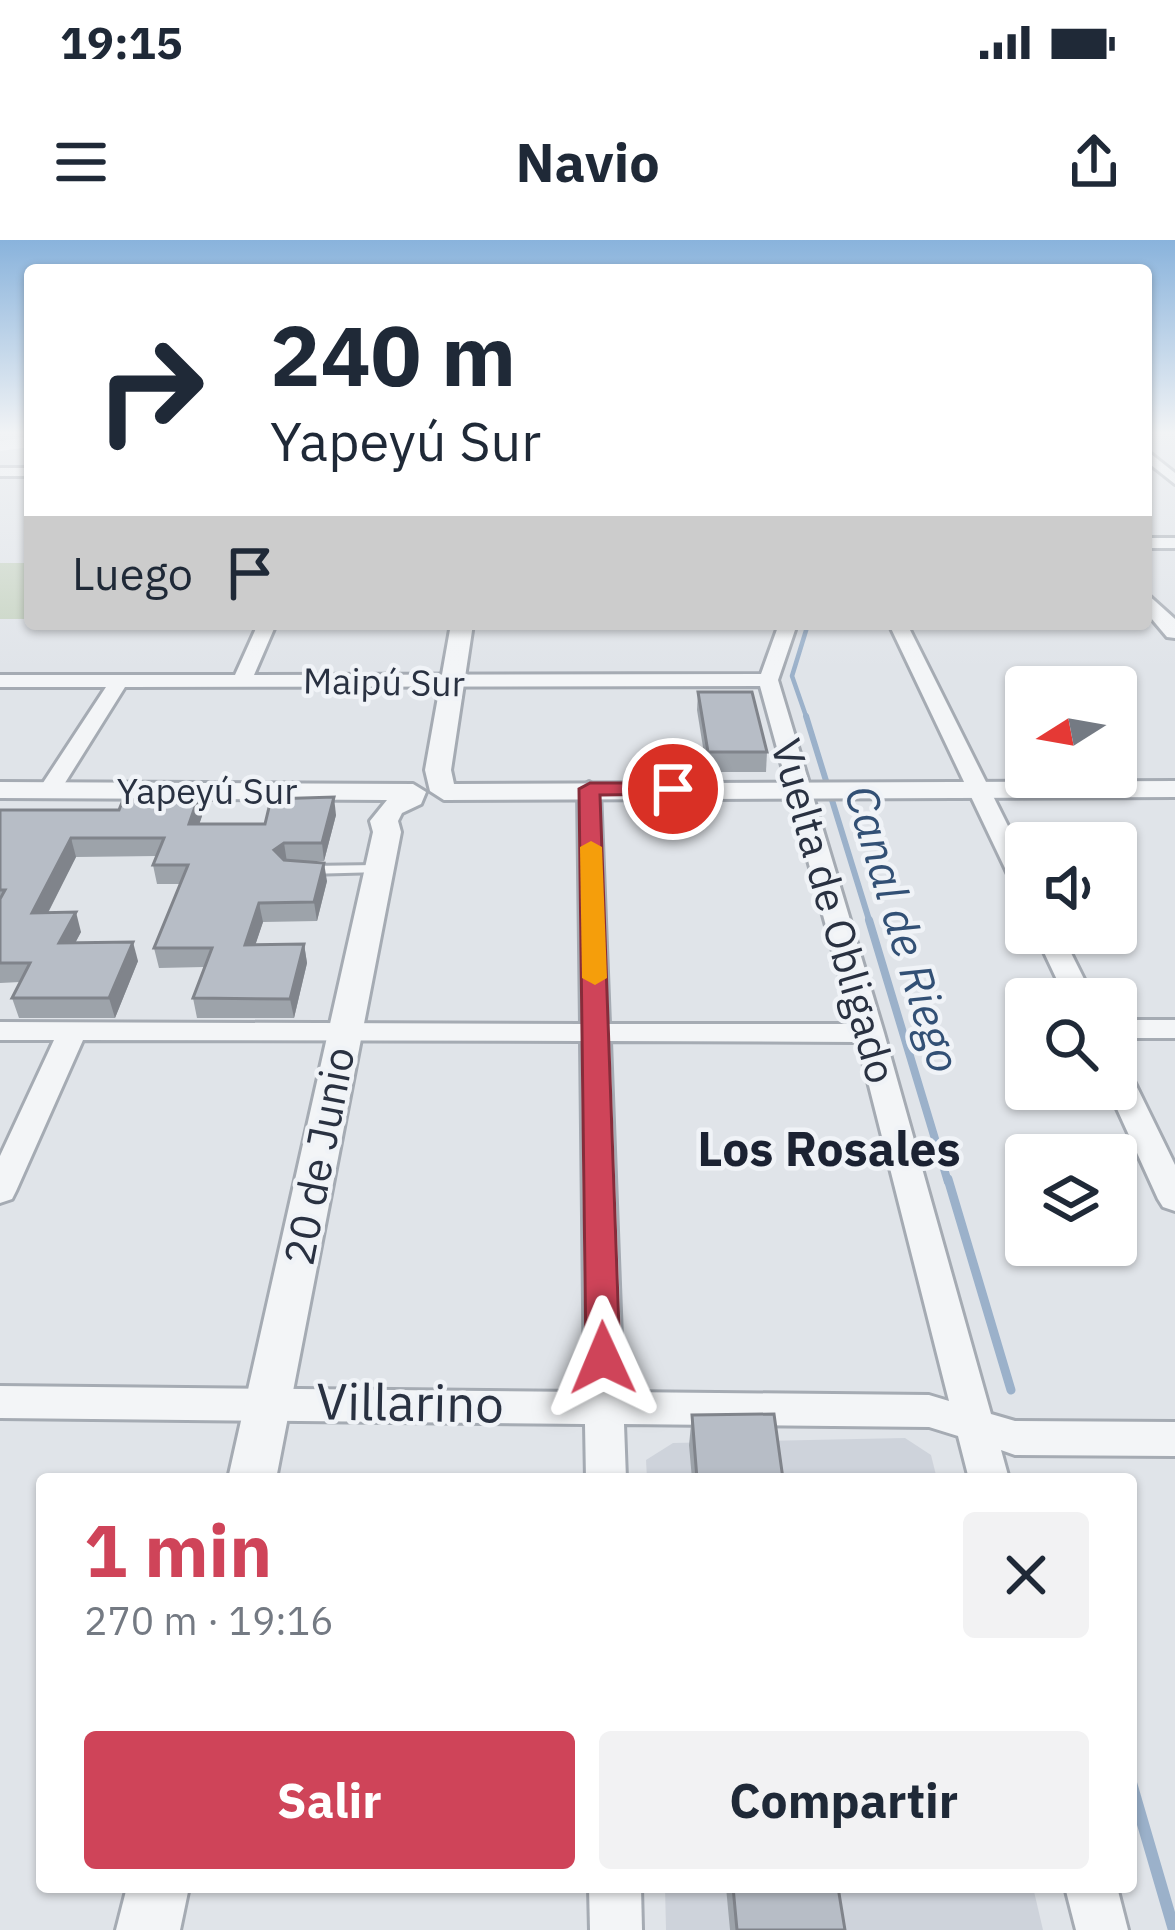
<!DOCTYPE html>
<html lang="es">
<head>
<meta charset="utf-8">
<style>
	:root { --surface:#fff; --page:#f2f2f3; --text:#1f2937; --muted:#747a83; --accent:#cf4459 }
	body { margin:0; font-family:"IBM Plex Sans",sans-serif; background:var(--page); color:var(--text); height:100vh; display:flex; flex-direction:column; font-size:45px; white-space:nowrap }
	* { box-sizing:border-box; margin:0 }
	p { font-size:39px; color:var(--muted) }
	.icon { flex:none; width:66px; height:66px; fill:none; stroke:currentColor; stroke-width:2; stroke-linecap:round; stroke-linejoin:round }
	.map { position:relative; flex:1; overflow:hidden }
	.side { position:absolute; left:36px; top:1233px; width:1101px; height:420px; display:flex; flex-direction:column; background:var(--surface); border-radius:12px; box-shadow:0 3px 9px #0004 }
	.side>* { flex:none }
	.banner { position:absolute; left:24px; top:24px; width:1128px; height:366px; border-radius:12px; box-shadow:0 3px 9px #0004; background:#fff; color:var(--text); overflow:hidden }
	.needle { width:78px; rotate:259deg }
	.fabs { position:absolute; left:1005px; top:426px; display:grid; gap:24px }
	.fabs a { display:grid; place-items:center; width:132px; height:132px; border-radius:12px; background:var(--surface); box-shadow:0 3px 9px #0004; font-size:60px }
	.pin { position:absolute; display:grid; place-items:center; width:102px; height:102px; color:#fff; margin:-51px; border:6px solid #fff; border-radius:50%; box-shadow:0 3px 12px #0007 }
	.me { position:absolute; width:132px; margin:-66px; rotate:359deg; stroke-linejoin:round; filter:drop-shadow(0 0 9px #0008) }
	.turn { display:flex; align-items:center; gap:42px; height:252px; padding:0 48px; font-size:54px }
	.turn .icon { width:156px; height:156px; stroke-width:2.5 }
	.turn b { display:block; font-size:84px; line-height:102px }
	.then { display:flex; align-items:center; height:114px; padding:0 48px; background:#0003; gap:24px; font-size:45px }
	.round { display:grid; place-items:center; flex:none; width:126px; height:126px; border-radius:12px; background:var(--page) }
	.overview { display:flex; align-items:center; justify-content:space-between; height:204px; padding:0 48px }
	h1 { font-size:72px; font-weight:800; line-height:90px; color:var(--accent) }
	.primary-button { display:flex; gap:24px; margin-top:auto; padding:24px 48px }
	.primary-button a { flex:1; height:138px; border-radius:12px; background:var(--accent); color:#fff; font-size:48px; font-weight:800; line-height:138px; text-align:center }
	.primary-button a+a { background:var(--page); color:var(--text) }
	.status { display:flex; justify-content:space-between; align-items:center; height:84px; padding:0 60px; background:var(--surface); direction:ltr }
	.status svg { height:33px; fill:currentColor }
	header { display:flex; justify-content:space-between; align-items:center; height:156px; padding:0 48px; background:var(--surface); font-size:54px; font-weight:800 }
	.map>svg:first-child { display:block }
</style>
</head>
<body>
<div class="status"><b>19:15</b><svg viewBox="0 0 49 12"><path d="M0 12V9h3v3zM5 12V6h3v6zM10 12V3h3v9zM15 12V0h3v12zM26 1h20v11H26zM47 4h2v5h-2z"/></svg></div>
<header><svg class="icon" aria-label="menu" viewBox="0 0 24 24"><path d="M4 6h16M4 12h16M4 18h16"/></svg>Navio<svg class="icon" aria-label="share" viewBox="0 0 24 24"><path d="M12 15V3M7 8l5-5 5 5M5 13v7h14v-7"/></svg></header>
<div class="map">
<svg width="1175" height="1690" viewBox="0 0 1175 1690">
	<rect width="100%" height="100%" fill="#e0e4e9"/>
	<g fill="#ced3db">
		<path d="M905,1198L931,1215L937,1239H647L646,1220L673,1203Z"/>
		<path d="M665,1647H1033L1043,1690H666Z"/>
	</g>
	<rect fill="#c6d3c1" x="0" y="323" width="30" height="56"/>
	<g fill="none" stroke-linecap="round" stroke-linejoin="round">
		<path stroke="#9bb1ca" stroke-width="4.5" d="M807,479L792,436L808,384"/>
		<path stroke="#9bb1ca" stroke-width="6" d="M806,476L870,683"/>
		<path stroke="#9bb1ca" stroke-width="8" d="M869,680L948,942"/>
		<path stroke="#9bb1ca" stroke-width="9" d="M948,939L1011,1150"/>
		<path stroke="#9bb1ca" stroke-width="12" d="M1131,1543L1174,1690"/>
		<defs>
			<path id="service" d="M377,625L381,626V632L308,634L302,630L308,626Z"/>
			<g id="minor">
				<path d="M1146,210L1175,233V244L1146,221Z"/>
				<rect x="0" y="228" width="30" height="8"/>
				<rect x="1146" y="298" width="29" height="10"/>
				<path d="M258,384H276L254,435L761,434L779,384H797L778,440L884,793L991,1174L1015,1181L1175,1182V1216L1015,1215L1001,1210L1009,1239H969L958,1196L929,1187L624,1184L626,1239H586L585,1184L0,1178V1146L585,1152L581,801L83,800L16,951L12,959L0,963V916L54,800H0V782L581,784L578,549L589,542L600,549L609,784H853L760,446L125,447L58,554H42L39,549L106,447H0V435H235ZM610,801L858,802L949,1161L929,1155L623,1152Z"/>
				<path d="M889,384H907L1026,622V654L1014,647Z"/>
				<path d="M1035,693H1061L1094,759H1066Z"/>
				<rect x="1116" y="780" width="59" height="18"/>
				<path d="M1116,826L1131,835L1175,925V971L1163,967L1158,959L1108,849H1116Z"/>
				<path d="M589,1647H641L642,1690H590Z"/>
				<path d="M1065,1647H1117L1128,1690H1076Z"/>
			</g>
			<g id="tertiary">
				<path d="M1146,353L1175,379V398L1167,397L1146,372Z"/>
				<path d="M451,384H473L451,530L454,544L1175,541V557L444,560L430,551L425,530Z"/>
				<path d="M0,542L413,544L426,552L421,564L402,573L398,581L401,592L276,1239H228L373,592L370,581L387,560L0,558Z"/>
				<path d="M127,1647H189L180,1690H116Z"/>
			</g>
		</defs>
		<use href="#service" stroke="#a5abb3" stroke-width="6"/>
		<use href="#minor" stroke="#a5abb3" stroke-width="6"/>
		<use href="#tertiary" stroke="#a5abb3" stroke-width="6"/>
		<use href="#service" fill="#f3f5f7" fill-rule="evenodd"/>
		<use href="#minor" fill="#f3f5f7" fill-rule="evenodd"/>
		<use href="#tertiary" fill="#f3f5f7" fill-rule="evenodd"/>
		<path fill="#fff" fill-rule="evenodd" d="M30,197V207L0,211V201Z"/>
	</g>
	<g fill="#9da3aa">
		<path d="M698,452L767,512L766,532H707L697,470Z"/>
		<path d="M198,558L202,576L199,584H265L336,575L324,621H304L327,641L317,681L263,682L255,705L304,704L307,723L294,778H197L193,758L204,727L159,728L154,708L180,644H157L153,625L157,616L76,617L48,673L81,692L75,703L138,721L115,778H19L12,758L20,742L0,743V570H119Z"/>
		<path d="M692,1175L783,1239H692L689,1205Z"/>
		<path d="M726,1647H838L845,1690H730Z"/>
	</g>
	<g fill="#80848b">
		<path d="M334,557L336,575L324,621L322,603Z"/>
		<path d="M198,558L202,576L193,603L189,584Z"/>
		<path d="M71,598L76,617L38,692L32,673Z"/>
		<path d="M284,603L287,622L274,610Z"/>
		<path d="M324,623L327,641L317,681L314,662Z"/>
		<path d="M259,663L263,682L249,724L245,705Z"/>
		<path d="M76,672L81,692L65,722L59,703Z"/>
		<path d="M133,702L138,721L115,778L109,758Z"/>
		<path d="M304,704L307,723L294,778L290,759Z"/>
	</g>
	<g fill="#b7bdc6" stroke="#80848b" stroke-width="3">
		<path d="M698,452H752L767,512H708Z"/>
		<path d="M334,557L322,603H284L274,610L284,620L324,623L314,662L259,663L245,705L304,704L290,759L193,758L212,708H154L188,625H153L164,598H71L32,673L76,672L59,703L133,702L109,758H12L30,723H0V659L5,650H0V570H119L123,560L198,558L189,584H265L271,559Z"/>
		<path d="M774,1174L783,1239H697L692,1175Z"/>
		<path d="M733,1647H838L845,1690H737Z"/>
	</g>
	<linearGradient id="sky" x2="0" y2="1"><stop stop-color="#89b3dc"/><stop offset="0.45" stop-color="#f1f3f5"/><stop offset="1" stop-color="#f1f3f5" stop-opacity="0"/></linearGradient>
	<rect width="1175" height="428" fill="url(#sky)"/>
	<path fill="#cf4459" stroke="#872c3a" stroke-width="3" d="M673,543L680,545V554L600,555L620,1118L615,1128L603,1132L591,1128L586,1118L579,549L590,543Z"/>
	<path fill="#f59e0b" d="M591,601L602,607L607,738L595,745L582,738L580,607Z"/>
	<g text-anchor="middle" stroke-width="9" stroke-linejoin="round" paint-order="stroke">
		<g font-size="36" fill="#293141" stroke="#f0f3f7">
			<text transform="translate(384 442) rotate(1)" y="13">Maipú Sur</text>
			<text x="207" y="564">Yapeyú Sur</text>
		</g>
		<g font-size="42" fill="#293141" stroke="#f0f3f7">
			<text transform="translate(834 671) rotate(74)" y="15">Vuelta de Obligado</text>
			<text transform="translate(319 916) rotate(-79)" y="15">20 de Junio</text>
		</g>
		<g font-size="45" font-style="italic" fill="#325075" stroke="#f0f3f7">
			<text transform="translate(903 689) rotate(73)" y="16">Canal de Riego</text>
		</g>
		<g font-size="48" font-weight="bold" fill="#1b2232" stroke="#f0f3f7">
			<text x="829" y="926">Los Rosales</text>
		</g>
		<g font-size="51" fill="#293141" stroke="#f0f3f7">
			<text transform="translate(410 1163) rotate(1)" y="18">Villarino</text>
		</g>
	</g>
</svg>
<div class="fabs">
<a><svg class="needle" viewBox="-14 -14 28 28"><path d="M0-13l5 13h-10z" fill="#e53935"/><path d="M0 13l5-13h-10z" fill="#747a83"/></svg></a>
<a><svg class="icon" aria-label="sound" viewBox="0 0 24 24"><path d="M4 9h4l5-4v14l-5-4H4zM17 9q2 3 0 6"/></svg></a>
<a><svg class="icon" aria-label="search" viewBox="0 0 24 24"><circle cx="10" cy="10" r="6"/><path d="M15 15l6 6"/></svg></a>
<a><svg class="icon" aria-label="layers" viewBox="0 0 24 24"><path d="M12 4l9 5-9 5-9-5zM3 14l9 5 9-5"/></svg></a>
</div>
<div class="pin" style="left:673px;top:549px;background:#d93025"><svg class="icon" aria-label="arrive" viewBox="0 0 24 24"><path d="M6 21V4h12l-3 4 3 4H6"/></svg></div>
<svg class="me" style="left:603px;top:1118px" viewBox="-20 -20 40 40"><path d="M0-17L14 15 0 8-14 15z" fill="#cf4459" stroke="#fff" stroke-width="4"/></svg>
<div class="banner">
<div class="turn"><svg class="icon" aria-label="right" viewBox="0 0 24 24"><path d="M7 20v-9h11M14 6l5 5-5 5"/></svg><div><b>240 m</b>Yapeyú Sur</div></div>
<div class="then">Luego<svg class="icon" aria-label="arrive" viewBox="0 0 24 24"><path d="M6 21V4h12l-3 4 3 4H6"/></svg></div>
</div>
<section class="side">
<div class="overview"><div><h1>1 min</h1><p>270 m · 19:16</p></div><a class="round"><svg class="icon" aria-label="close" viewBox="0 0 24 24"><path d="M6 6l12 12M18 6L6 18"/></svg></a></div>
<div class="primary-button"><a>Salir</a><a>Compartir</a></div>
</section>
</div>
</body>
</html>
